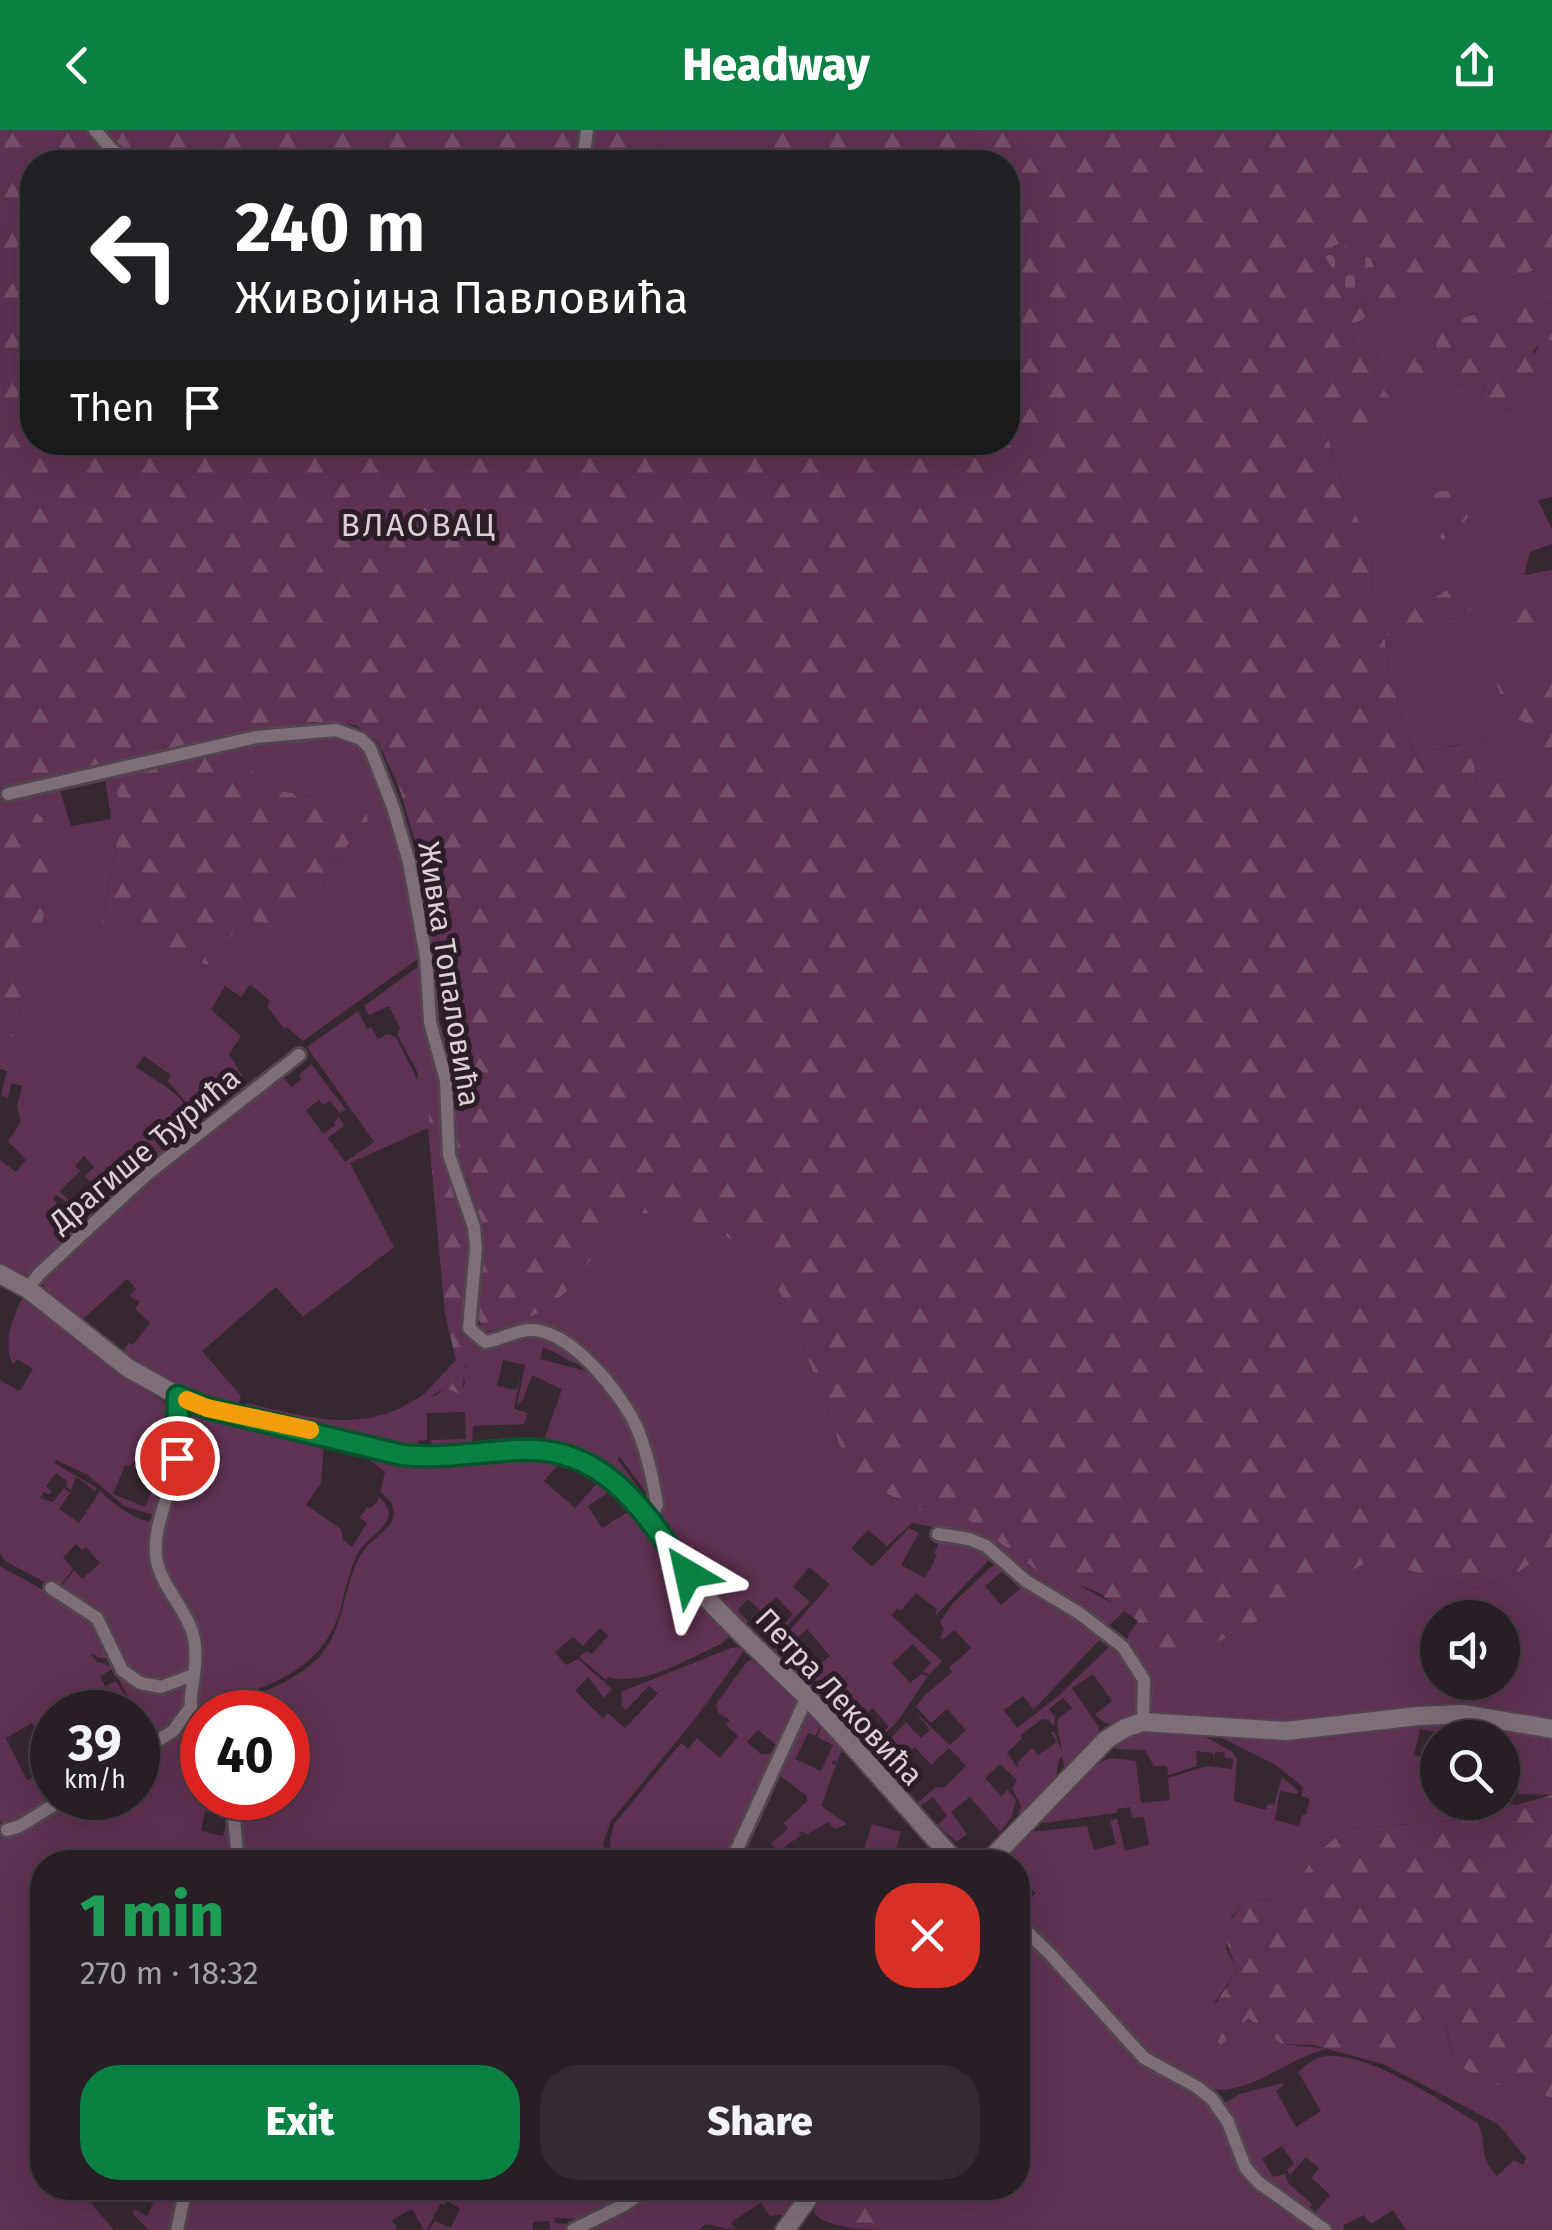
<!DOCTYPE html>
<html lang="en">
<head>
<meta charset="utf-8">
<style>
	:root { --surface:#281e25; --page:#342b32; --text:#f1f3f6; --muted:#a5a2a7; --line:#443c42; --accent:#0b8043 }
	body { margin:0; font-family:"Fira Sans",sans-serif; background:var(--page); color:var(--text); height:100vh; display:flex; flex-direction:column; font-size:38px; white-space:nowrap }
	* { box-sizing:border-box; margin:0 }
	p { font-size:32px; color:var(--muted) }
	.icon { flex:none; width:55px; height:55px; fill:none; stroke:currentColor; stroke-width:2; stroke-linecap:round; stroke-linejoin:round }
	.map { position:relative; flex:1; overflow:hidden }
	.drawer { position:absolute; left:30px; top:1720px; width:1000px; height:350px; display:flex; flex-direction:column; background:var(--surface); border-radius:40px; box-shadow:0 10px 40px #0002,0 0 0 2px var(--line) }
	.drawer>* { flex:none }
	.hud { position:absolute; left:20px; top:20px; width:1000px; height:305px; border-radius:40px; box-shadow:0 10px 40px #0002,0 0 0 2px var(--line); background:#202124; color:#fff; overflow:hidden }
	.fabs { position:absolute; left:1420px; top:1470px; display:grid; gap:20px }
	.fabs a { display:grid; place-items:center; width:100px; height:100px; border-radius:50%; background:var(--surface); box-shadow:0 10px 40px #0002,0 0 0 2px var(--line); font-size:50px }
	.speed { position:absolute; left:30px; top:1560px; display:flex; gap:20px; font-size:50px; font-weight:700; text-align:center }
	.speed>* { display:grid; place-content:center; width:130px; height:130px; border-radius:50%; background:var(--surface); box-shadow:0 10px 40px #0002,0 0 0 2px var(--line); line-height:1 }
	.speed small { font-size:25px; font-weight:400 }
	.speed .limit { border:15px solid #d22; background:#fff; color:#111 }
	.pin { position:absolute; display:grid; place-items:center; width:85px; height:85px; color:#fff; margin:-42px; border:5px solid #fff; border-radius:50%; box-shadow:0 2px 10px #0007 }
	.me { position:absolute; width:110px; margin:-55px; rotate:324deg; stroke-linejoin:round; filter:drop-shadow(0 0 8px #0008) }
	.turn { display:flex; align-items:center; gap:35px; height:210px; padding:0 50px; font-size:45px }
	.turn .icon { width:130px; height:130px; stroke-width:2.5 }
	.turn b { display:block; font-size:70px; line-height:85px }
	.then { display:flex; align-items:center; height:95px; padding:0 50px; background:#0003; gap:20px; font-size:38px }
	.round { display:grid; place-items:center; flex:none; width:105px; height:105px; border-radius:40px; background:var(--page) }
	.summary { display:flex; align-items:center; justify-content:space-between; height:170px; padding:0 50px }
	h1 { font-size:60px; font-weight:800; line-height:75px; color:#1e9e55 }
	.action { display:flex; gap:20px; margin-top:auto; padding:20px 50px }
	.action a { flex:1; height:115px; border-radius:40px; background:var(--accent); color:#fff; font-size:40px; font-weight:800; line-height:115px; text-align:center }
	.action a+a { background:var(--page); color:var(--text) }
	header { display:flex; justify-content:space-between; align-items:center; height:130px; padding:0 50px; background:var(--accent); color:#fff; font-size:45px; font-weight:800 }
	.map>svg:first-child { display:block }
</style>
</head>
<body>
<header><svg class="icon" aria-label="back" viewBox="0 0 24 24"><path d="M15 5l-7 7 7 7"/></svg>Headway<svg class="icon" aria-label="share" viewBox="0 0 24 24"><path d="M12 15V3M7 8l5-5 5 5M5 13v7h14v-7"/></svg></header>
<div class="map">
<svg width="1552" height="2100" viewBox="0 0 1552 2100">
	<defs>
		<pattern id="forest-firs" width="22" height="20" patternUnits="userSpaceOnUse" patternTransform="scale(2.5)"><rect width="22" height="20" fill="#5f3152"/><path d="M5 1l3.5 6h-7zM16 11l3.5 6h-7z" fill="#754e6a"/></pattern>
		<pattern id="cemetery-stones" width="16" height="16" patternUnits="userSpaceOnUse" patternTransform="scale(2.5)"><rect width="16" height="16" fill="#5f3152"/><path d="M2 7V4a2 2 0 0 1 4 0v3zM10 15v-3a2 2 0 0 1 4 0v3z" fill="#754e6a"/></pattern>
	</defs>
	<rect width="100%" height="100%" fill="#362831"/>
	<g fill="#5f3152" fill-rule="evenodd">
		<path d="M660,0H728L859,32H751L715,24L694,32H682L664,24Z"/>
		<path d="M1329,122C1351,122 1369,124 1384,141L1368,150L1376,174L1413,169L1436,177L1456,150C1491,150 1523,151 1552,129V167L1534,168L1438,195L1436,219L1458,242L1454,256L1484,253L1480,282C1488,282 1498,283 1505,281C1527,276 1527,228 1542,211L1552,210V367L1538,370L1552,399V414L1530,422L1524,445L1552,440V541H1535L1528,549H1497L1522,563L1525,576L1509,585L1536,596L1551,640L1476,655L1473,626L1479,624L1497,634L1484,613L1490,602L1507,596C1481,603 1460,617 1434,620L1423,638C1408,610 1395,583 1397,551L1389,540L1384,504L1427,497L1434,490L1460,488L1429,471L1405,473L1373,466L1372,422L1340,348L1326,300L1379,290L1373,247L1381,212L1356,218L1351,197L1367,186C1362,164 1353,152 1330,148Z"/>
		<path d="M340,604L352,608L371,624L399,707L422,826L303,911L287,897L284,899L267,876L270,871L250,854L241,867L225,856L211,880L241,906L229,924L243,947L244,962L199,999L189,976L168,951L171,945L144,926L136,937C159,954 193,966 193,1001L89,1092L88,1086L91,1088L104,1071L97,1064L99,1061L85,1046L94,1037L84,1026L75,1036L80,1041L60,1061L78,1080L56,1065L53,1069L79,1095L78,1100L31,1144L21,1145L0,1137V1030L16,1042L26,1030L8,1011L21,992L17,977L22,956L11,953L8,968L1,965L7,941L0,939V910L12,907L19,887L47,722L41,705L22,674L5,670L60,660L71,696L111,689L105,647L113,645L122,685L101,796L247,786L282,810L295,794L319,774L329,737L339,726L358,675L275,660L256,650C250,633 249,624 264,612Z"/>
		<path d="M423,833L440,944L442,982L428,988V998L350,1033L394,1117L303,1187L276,1157L202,1221L241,1266L237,1277C194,1267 157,1249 121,1223L129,1213L133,1215L150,1193L135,1179L140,1172L129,1166L136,1159L127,1149L82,1190L44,1160L42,1148L129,1066L280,943L291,957L301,950L299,945L311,934L346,980L340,983L330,971L323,975L319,970L306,980L323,1004L335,995L334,992L339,987L344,996L328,1008L345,1032L374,1012L307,917L358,881L367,899L371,897L378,909L388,904L396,907L418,951V943L397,904L400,898L389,876L369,885L364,876Z"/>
		<path d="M639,1082L679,1085L723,1104L761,1131L790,1180L852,1348L922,1381H957L1049,1448L1075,1453L1125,1480L1109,1496L1104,1495L1040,1457L967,1404L912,1393L887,1416L868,1400L851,1418L872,1437L909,1398L919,1403L901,1435L925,1448L937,1425L934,1423L941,1409L966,1411L992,1427L935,1486L937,1479L916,1463L901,1481L897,1479L891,1485L942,1531L930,1544L922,1542L931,1533L913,1514L892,1533L910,1553L921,1544L928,1546L897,1592L867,1621L851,1604L856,1599L868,1613L889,1597L873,1578L847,1598L805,1555V1547L830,1526L807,1499L781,1521L803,1546V1552L771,1522L830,1454L809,1437L793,1457L810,1472L768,1515L793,1484L776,1467L759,1484L760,1480L748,1469L738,1480L748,1491L744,1495L709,1458L667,1401L633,1284L553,1202L505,1204L507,1198L548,1178L568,1160L612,1100Z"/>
		<path d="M23,1166L169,1276L175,1312L134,1332L130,1337L125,1335L113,1364L145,1377L157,1347L133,1338L135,1334L175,1320L157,1386L124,1376L88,1345L56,1330L54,1333L97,1358L95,1361L76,1347L71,1360L66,1357L67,1351L56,1343L46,1356L52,1361L49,1365L44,1362L40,1368L53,1372L64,1358L70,1363L59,1379L79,1393L100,1361C116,1376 135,1391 158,1393L154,1409C166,1441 205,1516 183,1545L151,1553L126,1539L112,1508L60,1459L74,1440L82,1449L100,1433L86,1417L82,1420L76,1414L63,1427L73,1439L58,1459L5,1431L0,1423V1250L20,1261L33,1239L17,1229L13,1235C2,1212 13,1188 23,1166Z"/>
		<path d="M530,1204L514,1219L532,1204L555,1211L587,1236C570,1235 560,1222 543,1218L540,1229L594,1243L632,1294L652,1371L620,1327L617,1329L638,1357L648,1376L582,1322L544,1310L562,1259L532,1245L523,1270L517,1275L525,1235L503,1230L497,1256L516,1260L520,1247L514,1279L528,1283L524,1294L473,1296L472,1317L432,1320L431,1310L466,1309L465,1282L427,1283V1310L418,1311L419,1317L429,1316V1320L408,1319L244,1279L247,1273C311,1288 365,1306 424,1264L435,1266L445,1258L459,1264L465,1254L463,1241L469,1232L477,1227L478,1214L484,1216Z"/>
		<path d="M205,1285L324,1314L321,1353L306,1375L341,1399L343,1410L352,1417L367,1393L360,1388L367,1377L370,1378L378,1371V1366C408,1393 367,1402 356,1427C346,1448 344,1473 335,1494C318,1535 278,1553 238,1566C225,1571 217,1582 203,1582L194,1571L199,1524L162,1431L160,1415L180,1287Z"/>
		<path d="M360,1323C428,1343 493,1324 562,1331L544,1351L575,1378L600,1350L612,1360L588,1376L602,1398L631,1380L730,1506L721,1514C686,1529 646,1557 608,1547L606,1550L579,1527L587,1521L592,1524L608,1506L600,1498L583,1516L573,1507L555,1522L566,1535L578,1529L612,1559L604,1568L588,1547L575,1561L603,1588L608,1583L625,1598L658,1563L649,1556L626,1580L622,1576L621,1562L731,1518L737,1517L744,1521L695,1589L611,1691L603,1713L606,1732H242L235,1668H288V1582H220C234,1570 245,1570 261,1563C276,1557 295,1547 308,1537C347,1509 340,1457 363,1421C371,1409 390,1401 393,1387C396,1375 389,1370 380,1362L385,1342Z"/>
		<path d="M1539,1429L1552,1435V1596L1492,1583L1295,1596L1153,1584L1148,1581L1127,1510L1128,1505L1152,1523L1222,1510L1364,1434L1395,1437L1477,1458L1506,1449ZM1438,1488H1502V1552H1438Z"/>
		<path d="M997,1435L1004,1436L1023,1453L1018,1457L1003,1441L985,1456L1001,1475L1025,1454L1103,1506L1038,1575L1033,1579L1023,1566L1004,1580L1017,1598L1057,1567L1109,1517L1117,1518L1141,1554L1138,1581C1123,1599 1110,1601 1095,1584L1112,1571L1093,1544L1072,1558L1098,1596L1101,1607L1064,1647C1066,1633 1055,1593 1058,1589C1059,1588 1071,1578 1072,1578L1063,1568L1049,1579L1055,1587L1054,1596L1048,1590L1042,1589L1021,1605L1022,1608L1007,1623L1018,1638V1632L1032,1618L1038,1625L1057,1612L1051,1602L1054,1601L1063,1626L1059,1630L1054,1657L998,1715L1017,1689L1021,1676L1012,1658L1017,1650L1000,1634L985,1648L1001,1666L1008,1660L1016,1671L1011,1688L1000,1702L970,1667L951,1682L967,1704L957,1712L937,1695L947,1686L933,1667L919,1677L917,1673L935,1658L945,1657L966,1636L949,1618L931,1635L915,1617L887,1642L873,1627L906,1592L921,1608L930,1600L916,1583L950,1615L966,1600L947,1579L931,1593L916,1577L925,1565L952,1542L949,1538L971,1518L955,1500L942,1510L940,1507L944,1499L940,1492L953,1473L991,1437Z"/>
		<path d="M0,1436L94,1488L113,1528H100L90,1523L97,1532L114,1537L131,1552L187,1554C184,1583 175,1593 152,1610L113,1539L100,1546L105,1556L116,1551L125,1565L99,1579L100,1582H68L64,1578L40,1591L52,1616V1630L32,1593L6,1608L27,1650L44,1642L52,1656V1668H59L32,1686L6,1694L0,1691Z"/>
		<path d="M753,1528L795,1567L798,1575L782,1612L775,1614L758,1600L747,1612L761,1624H774L727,1732H612L610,1710L614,1694L681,1613L688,1619L697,1608L720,1628L738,1606L726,1595L730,1590L718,1583L716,1574L746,1533Z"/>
		<path d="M807,1580L821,1594L815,1606L808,1603L795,1629L821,1641L833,1615L817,1607L822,1595L843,1618L837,1632L833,1630L832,1634L836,1635L821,1676L847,1694L835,1699L828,1692L808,1704L799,1701L801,1705L778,1722L771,1713L788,1699L784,1693L807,1671V1666L775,1642Z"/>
		<path d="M187,1588L202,1621V1668H229L233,1693L227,1692V1685L205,1681L201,1701L223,1706L226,1694L233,1695L235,1732H42V2058H78L114,2100H0V1708L22,1698L70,1668H138V1626Z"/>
		<path d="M1444,1589L1440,1603L1420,1599L1414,1625L1437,1631L1438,1672H1503L1516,1675L1462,1690L1348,1699L1321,1719L1282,1771L1248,1770L1232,1786L1226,1819L1238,1840L1214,1873L1248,1888L1282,1914L1329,1919C1291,1926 1262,1957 1221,1960C1205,1961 1158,1934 1146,1923C1100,1882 1060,1833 1018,1789V1780L1036,1763L1018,1747V1732H996L1028,1702L1087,1696L1094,1720L1116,1714L1110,1691L1117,1688L1125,1721L1149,1715L1144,1687L1132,1688L1130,1677L1117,1679L1116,1683L1029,1695L1091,1637L1110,1628L1136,1631L1141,1673L1170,1670L1168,1648L1207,1636L1232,1639L1233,1629L1225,1628L1224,1622H1215V1629L1213,1623L1196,1621L1197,1636L1168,1645L1167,1636H1154L1145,1620L1117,1619L1111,1615L1131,1600L1189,1598L1233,1622L1237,1630L1234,1671L1266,1680L1268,1674L1274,1675L1282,1647L1298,1660V1664L1280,1661L1275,1690L1299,1696L1302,1685H1306L1310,1669L1301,1666L1303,1657L1276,1635L1204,1599Z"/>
		<path d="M1450,1589L1546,1603L1548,1618V1603H1552V1665L1518,1664L1519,1659L1514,1660L1515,1654L1503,1651L1502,1608H1445Z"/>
		<path d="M872,1694L901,1702L892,1732H860Z"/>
		<path d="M1018,1798L1114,1902L1202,1964L1219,1984L1237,2025L1319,2100H903L890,2058H1018Z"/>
		<path d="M1434,1881C1450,1892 1445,1914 1457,1930C1479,1960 1521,1957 1552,1968V2100H1406L1393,2080L1371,2094L1364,2085L1344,2095L1343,2100H1330L1312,2086L1330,2065L1312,2048L1319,2038L1306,2027L1290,2045L1287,2039L1294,2034L1282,2016L1262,2029L1273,2047L1285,2044L1289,2054L1312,2074L1308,2082L1255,2044L1225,1979V1973L1240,1964L1282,1953L1284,1955L1276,1961L1296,1997L1321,1981L1298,1942C1306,1935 1314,1928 1325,1926C1368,1921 1440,1971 1477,1992C1488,2012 1477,2026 1497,2046L1514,2030L1523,2035L1526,2028L1498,1994L1383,1934L1419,1891Z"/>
		<path d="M160,2058H184L175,2100H149L132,2083L134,2079L147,2086Z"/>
		<path d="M189,2058H641L642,2059L587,2089L554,2088L556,2093L576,2095L566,2100H550L549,2091L533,2092V2100H429L435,2091L451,2098L460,2079L447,2070L445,2075L440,2074L427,2100H424L412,2079L392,2090L397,2100H181Z"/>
		<path d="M654,2058H802L789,2084L770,2086L761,2073L731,2092L735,2100L706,2094L698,2100H580Z"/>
	</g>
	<g fill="url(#forest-firs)">
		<path d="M0,0H660L664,24L682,32H32V312H1008V32L805,29L728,0H1552V129C1523,151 1491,150 1457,150L1456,168L1436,177L1412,169L1376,175L1369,162L1368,150L1383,140C1369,124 1350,122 1330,122L1331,148C1353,152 1362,165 1367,186L1351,197L1356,218L1381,212L1373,247L1392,270L1379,290L1326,301L1340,348L1372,422L1373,466L1405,473L1419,465L1429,471L1456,455L1478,473L1460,488L1434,490L1427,497L1384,505L1389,540L1397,551C1395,582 1408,610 1422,637L1434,620C1468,616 1475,608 1486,577L1499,582L1507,596L1502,602H1490L1484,612L1498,634L1487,635L1479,624L1474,626L1476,655L1550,640L1533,620L1535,596L1507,585L1525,576L1522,564H1500L1496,549H1528L1535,541H1552V1435L1539,1429L1506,1449L1477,1458L1395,1437L1364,1434L1222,1510L1171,1528L1152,1523L1128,1505L1138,1491L1099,1463L1075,1453L1049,1449L957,1381H922L887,1364L869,1361L852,1348L790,1180L761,1131L723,1104L679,1085L639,1083L612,1100L568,1160L548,1178L507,1198L483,1202L479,1189L483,1106L469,1052L457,1031L454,948L446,920L434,819L423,771L421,732L399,657L378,612L356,595L314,592L241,603L110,632L10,659L0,658Z"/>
		<path d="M1552,167V210L1542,211L1533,221L1544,245L1537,271C1518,272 1506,282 1487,288L1480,282L1484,254L1453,256L1458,242L1436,219L1437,195L1534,168Z"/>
		<path d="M1399,212L1414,217L1416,233L1423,231L1431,242L1425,261L1409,269L1398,264L1390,253L1394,236L1405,230Z"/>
		<path d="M1459,359L1468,388L1443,410L1404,366Z"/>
		<path d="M1538,476L1547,481L1538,516L1547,529L1531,533L1516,517L1526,510L1510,491L1525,477Z"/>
		<path d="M264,612C249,624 250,633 256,650L275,660L358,675L366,679L368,691L329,737L319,774L295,794L282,810L247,786L208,835L101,796L122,685L113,645Z"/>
		<path d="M0,668L22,674L43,688L42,705L55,750L30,829L19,887L12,907L0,910Z"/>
		<path d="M436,976L442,982L448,1042L462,1075L468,1109L465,1198L481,1220L478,1227L465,1236L462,1262L459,1264L445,1258L431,1266L424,1264L456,1230L445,1184L428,998L429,983Z"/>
		<path d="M1552,1665V1968C1521,1957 1479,1960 1457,1930C1446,1915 1450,1892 1434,1881L1419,1891L1383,1934L1313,1915L1282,1914L1248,1888L1221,1915L1201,1895L1238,1840C1222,1808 1221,1796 1248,1770L1282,1771L1321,1719L1348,1699L1462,1690Z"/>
		<path d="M818,2058H890L908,2072L911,2081L903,2100C877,2100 827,2100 814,2083Z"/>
	</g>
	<path fill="url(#cemetery-stones)" d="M1339,113L1371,129L1376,143L1369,163L1353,168L1322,123Z"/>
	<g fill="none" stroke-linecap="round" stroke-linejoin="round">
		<defs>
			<g id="minor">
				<path d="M95,0L112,20L131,32"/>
				<path d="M583,32L587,0"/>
				<path d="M8,664L256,607L336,600L361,609L370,618L393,677L409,732L426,827L430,892L446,951L449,1025L474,1097L476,1118L469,1198L485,1212C501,1210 515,1200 531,1200C571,1200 622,1264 637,1298C647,1322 653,1349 657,1375L649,1389"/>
				<path d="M28,1159L38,1145L146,1045L299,925"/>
				<path d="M178,1266C173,1286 179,1307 177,1327C173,1361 150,1397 157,1432C164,1462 192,1484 195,1515C199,1557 179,1567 202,1612"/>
				<path d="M938,1404L969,1409L986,1416L1026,1451L1079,1483L1123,1517L1144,1550L1143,1592"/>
				<path d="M51,1458L97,1488L122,1540L140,1553L161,1557L193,1545"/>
				<path d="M138,1623L173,1601L190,1578"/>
				<path d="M232,1668L238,1732"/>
				<path d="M7,1700L20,1696L65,1668"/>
				<path d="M731,1732L807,1567"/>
				<path d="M1018,1793L1050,1824L1144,1928L1197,1957L1212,1969L1228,1992L1245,2037L1258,2052L1325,2100"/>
				<path d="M177,2100L186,2058"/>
				<path d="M573,2100L624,2075L649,2058"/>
			</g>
			<g id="tertiary">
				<path d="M0,1144L28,1159L128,1238L178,1266L207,1278L402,1325C459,1331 523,1306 577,1327C637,1352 665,1419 705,1466C737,1502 774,1534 808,1568C859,1621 907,1678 956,1732"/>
				<path d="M988,1732L1106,1610L1125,1598L1143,1592L1286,1601L1418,1586L1464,1584L1552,1599"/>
				<path d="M785,2100L807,2070L810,2058"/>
			</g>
		</defs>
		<use href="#minor" stroke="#52454e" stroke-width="18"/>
		<use href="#tertiary" stroke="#52454e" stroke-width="22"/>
		<use href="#minor" stroke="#7f6e79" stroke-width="12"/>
		<use href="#tertiary" stroke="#7f6e79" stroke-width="18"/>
	</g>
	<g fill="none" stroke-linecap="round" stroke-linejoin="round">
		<defs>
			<path id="route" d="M177,1328L178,1266L207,1278L402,1325C441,1329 479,1322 518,1320C605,1315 644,1381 688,1444"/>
		</defs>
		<use href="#route" stroke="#07532c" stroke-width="25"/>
		<use href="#route" stroke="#0b8043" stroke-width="18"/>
		<path stroke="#f59e0b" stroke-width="18" d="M187,1270L207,1278L310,1300"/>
	</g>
	<g text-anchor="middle" stroke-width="10" stroke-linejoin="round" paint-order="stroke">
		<g font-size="30" fill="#d9cfd5" stroke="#2c1e28">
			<text transform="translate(449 844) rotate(81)" y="10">Живка Топаловића</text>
			<text transform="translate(145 1020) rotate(-40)" y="10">Драгише Ђурића</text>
			<text transform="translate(839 1567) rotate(47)" y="10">Петра Лековића</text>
		</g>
		<g font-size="32" letter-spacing="2.5" fill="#d9cfd5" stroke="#2c1e28">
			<text x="419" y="406">ВЛАОВАЦ</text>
		</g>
	</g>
</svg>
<div class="fabs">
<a><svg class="icon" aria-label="sound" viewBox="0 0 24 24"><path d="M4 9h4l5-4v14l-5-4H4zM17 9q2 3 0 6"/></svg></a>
<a><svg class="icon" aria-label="search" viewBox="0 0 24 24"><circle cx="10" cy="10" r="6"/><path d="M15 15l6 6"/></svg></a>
</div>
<div class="speed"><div>39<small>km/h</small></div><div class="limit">40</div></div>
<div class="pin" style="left:177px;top:1328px;background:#d93025"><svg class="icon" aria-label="arrive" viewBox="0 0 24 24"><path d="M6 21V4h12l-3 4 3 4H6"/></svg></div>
<svg class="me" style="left:688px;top:1444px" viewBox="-20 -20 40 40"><path d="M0-17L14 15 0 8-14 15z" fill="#0b8043" stroke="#fff" stroke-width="4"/></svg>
<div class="hud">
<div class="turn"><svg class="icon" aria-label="left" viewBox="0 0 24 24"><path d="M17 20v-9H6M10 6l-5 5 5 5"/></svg><div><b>240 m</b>Живојина Павловића</div></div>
<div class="then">Then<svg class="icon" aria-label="arrive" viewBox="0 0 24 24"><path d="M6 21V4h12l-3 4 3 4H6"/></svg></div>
</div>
<section class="drawer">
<div class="summary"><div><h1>1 min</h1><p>270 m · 18:32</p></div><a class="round" style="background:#d93025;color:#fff"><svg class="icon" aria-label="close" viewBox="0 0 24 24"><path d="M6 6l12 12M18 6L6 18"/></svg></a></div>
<div class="action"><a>Exit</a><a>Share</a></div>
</section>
</div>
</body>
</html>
